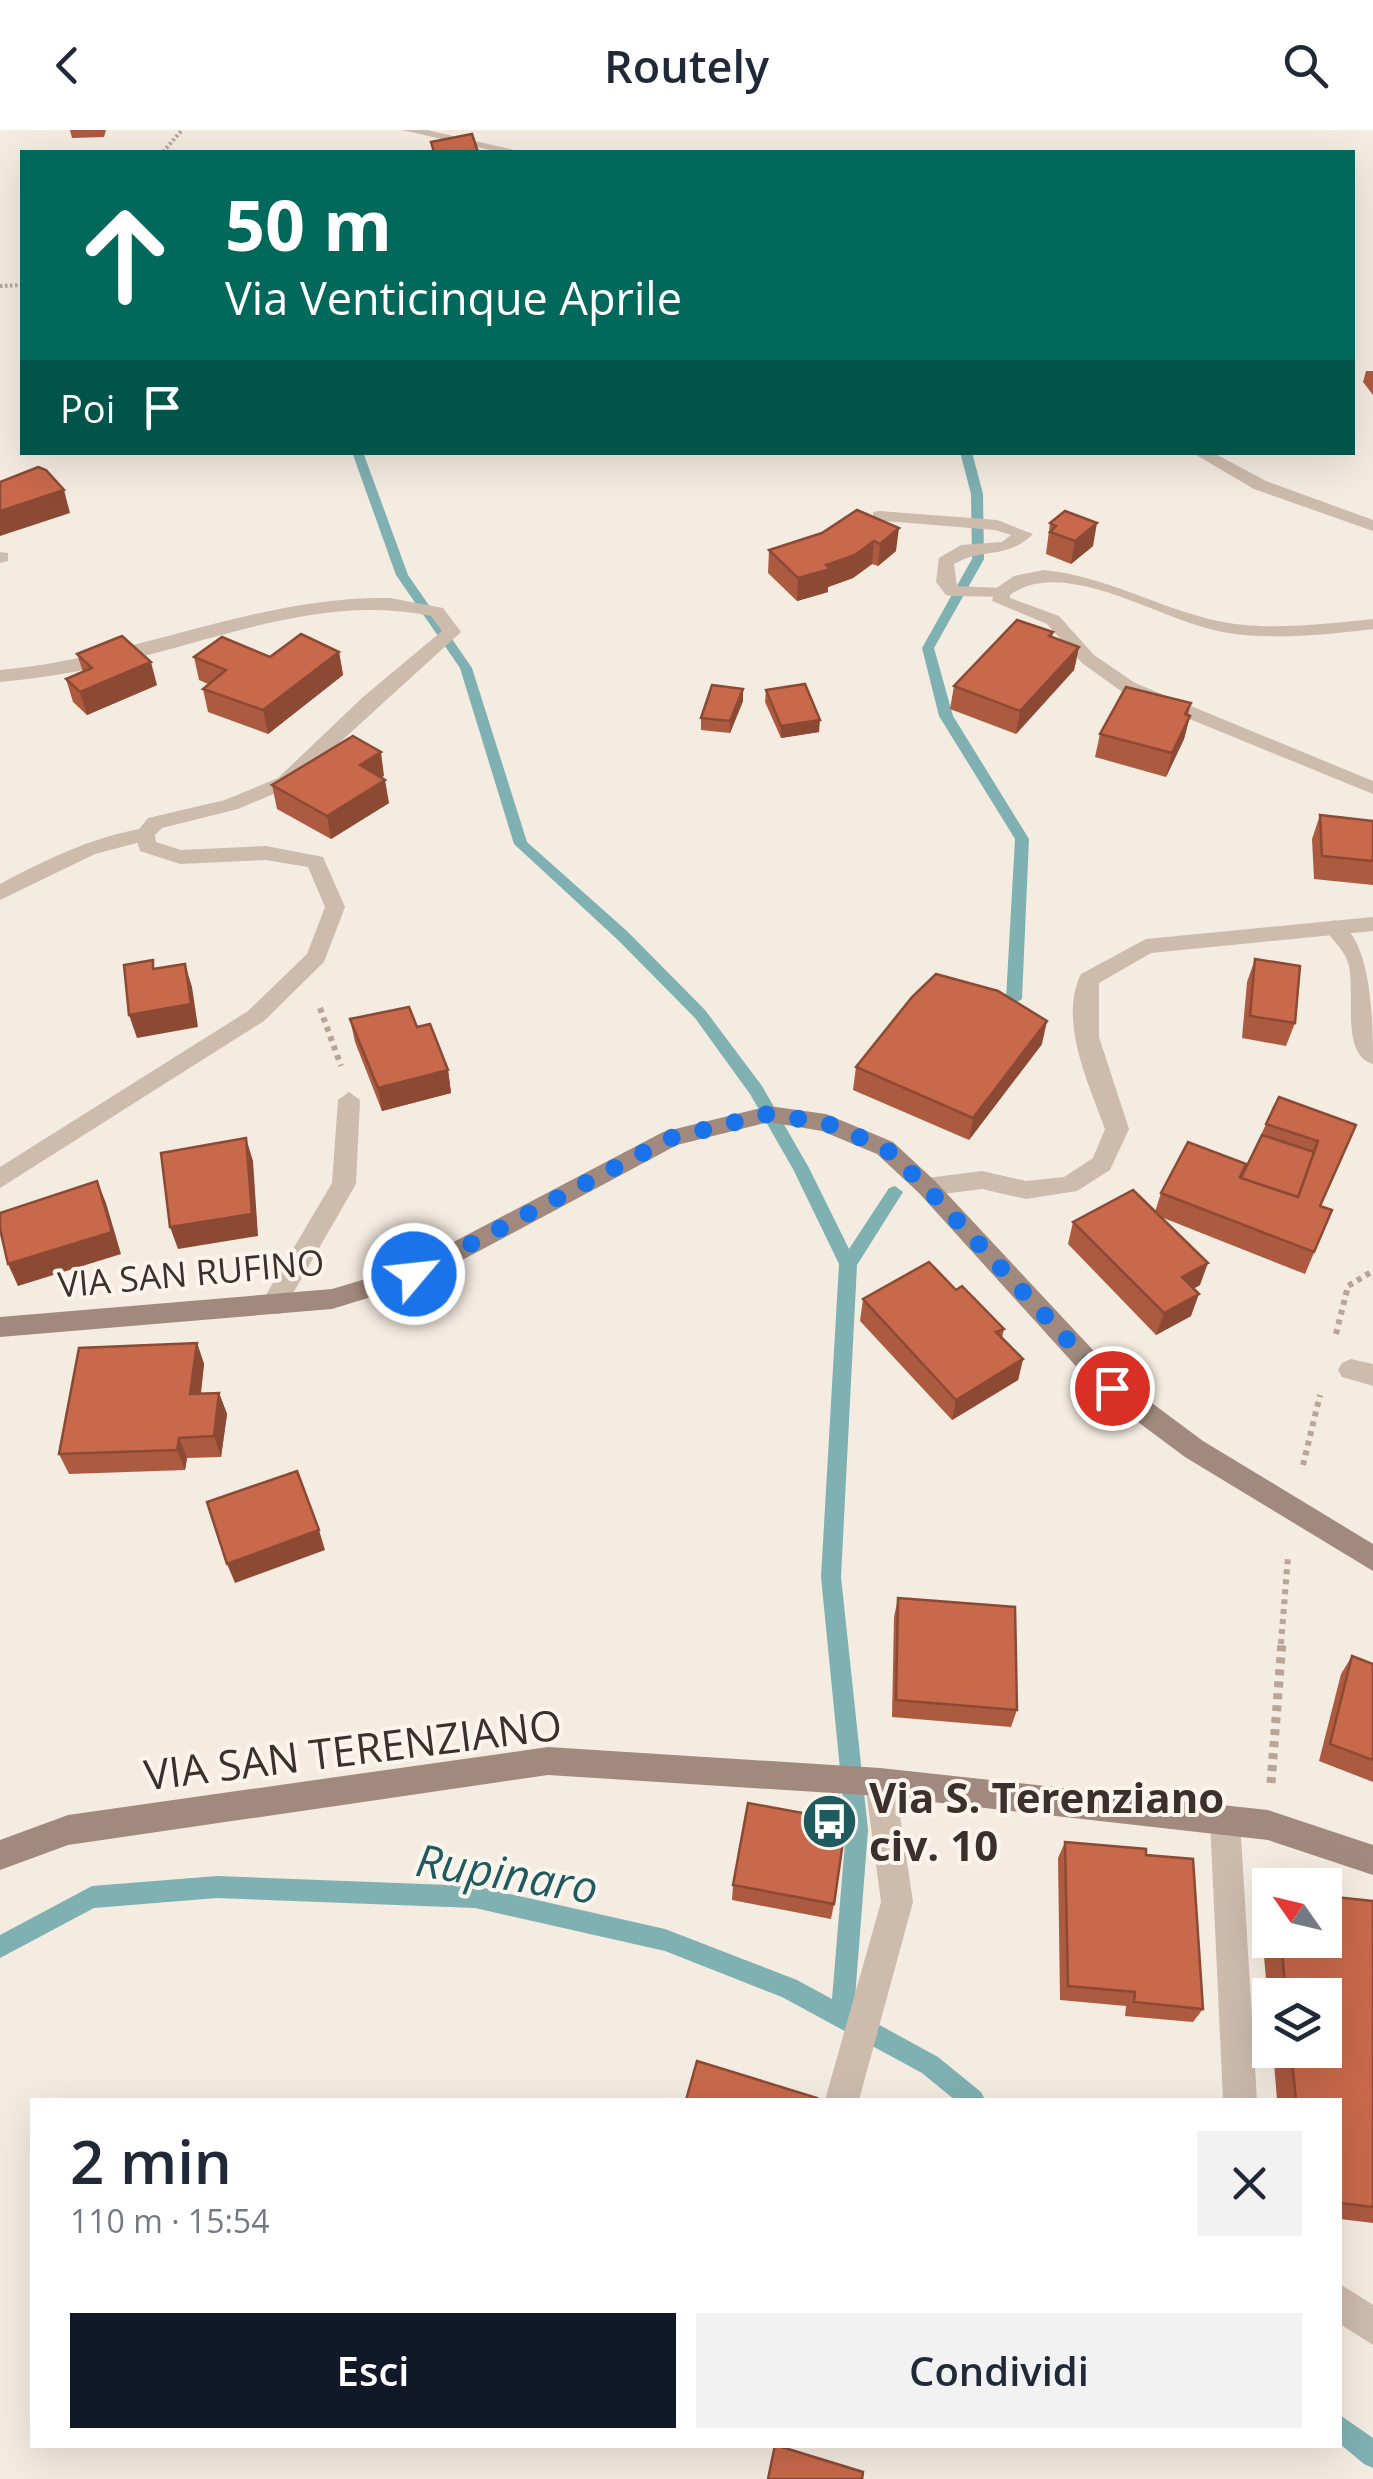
<!DOCTYPE html>
<html lang="it">
<head>
<meta charset="utf-8">
<style>
	:root { --surface:#fff; --page:#f2f2f3; --text:#1f2937; --muted:#747a83; --accent:#111827 }
	body { margin:0; font-family:"Open Sans",sans-serif; background:var(--page); color:var(--text); height:100vh; display:flex; flex-direction:column; font-size:38px; white-space:nowrap }
	* { box-sizing:border-box; margin:0 }
	p { font-size:32px; color:var(--muted) }
	.icon { flex:none; width:55px; height:55px; fill:none; stroke:currentColor; stroke-width:2; stroke-linecap:round; stroke-linejoin:round }
	.map { position:relative; flex:1; overflow:hidden }
	.panel { position:absolute; left:30px; top:1968px; width:1312px; height:350px; display:flex; flex-direction:column; background:var(--surface); border-radius:0px; box-shadow:0 10px 40px #0002 }
	.panel>* { flex:none }
	.top-card { position:absolute; left:20px; top:20px; width:1335px; height:305px; border-radius:0px; box-shadow:0 10px 40px #0002; background:#00695c; color:#fff; overflow:hidden }
	.needle { width:65px; rotate:304deg }
	.controls { position:absolute; left:1252px; top:1738px; display:grid; gap:20px }
	.controls a { display:grid; place-items:center; width:90px; height:90px; border-radius:0px; background:var(--surface); box-shadow:0 10px 40px #0002; font-size:50px }
	.pin { position:absolute; display:grid; place-items:center; width:85px; height:85px; color:#fff; margin:-42px; border:5px solid #fff; border-radius:50%; box-shadow:0 2px 10px #0007 }
	.me { position:absolute; width:110px; margin:-55px; rotate:62deg; stroke-linejoin:round; filter:drop-shadow(0 0 8px #0008) }
	.turn { display:flex; align-items:center; gap:35px; height:210px; padding:0 40px; font-size:45px }
	.turn .icon { width:130px; height:130px; stroke-width:2.5 }
	.turn b { display:block; font-size:70px; line-height:85px }
	.then { display:flex; align-items:center; height:95px; padding:0 40px; background:#0003; gap:20px; font-size:38px }
	.round { display:grid; place-items:center; flex:none; width:105px; height:105px; border-radius:0px; background:var(--page) }
	.overview { display:flex; align-items:center; justify-content:space-between; height:170px; padding:0 40px }
	h1 { font-size:60px; font-weight:600; line-height:75px }
	.button { display:flex; gap:20px; margin-top:auto; padding:20px 40px }
	.button a { flex:1; height:115px; border-radius:0px; background:var(--accent); color:#fff; font-size:40px; font-weight:600; line-height:115px; text-align:center }
	.button a+a { background:var(--page); color:var(--text) }
	header { display:flex; justify-content:space-between; align-items:center; height:130px; padding:0 40px; background:var(--surface); font-size:45px; font-weight:600 }
	.map>svg:first-child { display:block }
</style>
</head>
<body>
<header><svg class="icon" aria-label="back" viewBox="0 0 24 24"><path d="M15 5l-7 7 7 7"/></svg>Routely<svg class="icon" aria-label="search" viewBox="0 0 24 24"><circle cx="10" cy="10" r="6"/><path d="M15 15l6 6"/></svg></header>
<div class="map">
<svg width="1373" height="2349" viewBox="0 0 1373 2349">
	<rect width="100%" height="100%" fill="#f4ebe1"/>
	<g fill="none" stroke-linecap="round" stroke-linejoin="round">
		<g fill="#7fb0b2" fill-rule="evenodd">
			<path d="M352,322H363L408,445L472,538L527,712L628,802L705,880L762,956L809,1038L849,1119L889,1058L895,1056L903,1062L857,1135L841,1447L868,1700L854,1881L938,1927L981,1962L985,1970H955L922,1943L782,1867L665,1821L475,1778L217,1768L94,1778L0,1828V1805L92,1756L217,1746L475,1756L665,1799L797,1850L832,1869L846,1700L821,1447L839,1134L793,1039L750,964L695,888L618,810L514,714L460,538L396,445Z"/>
			<path d="M960,322H972L983,364L984,429L934,518L953,586L1029,709L1022,869L1014,874L1006,869L1015,709L939,586L922,518L972,429L971,364Z"/>
			<path d="M1340,2285L1373,2308V2338L1364,2334L1340,2314Z"/>
		</g>
		<g stroke="#b9a596" stroke-width="4" stroke-dasharray="2.5 2.5" stroke-linecap="butt">
			<path d="M163,22L182,0"/>
			<path d="M0,156L22,155"/>
		</g>
		<g stroke="#b9a596" stroke-width="6" stroke-dasharray="5 5" stroke-linecap="butt">
			<path d="M320,878L341,936"/>
			<path d="M1336,1204L1348,1156L1373,1141"/>
			<path d="M1303,1335L1320,1265"/>
			<path d="M1281,1514L1288,1426"/>
		</g>
		<path stroke="#b9a596" stroke-width="9" stroke-dasharray="6 6" stroke-linecap="butt" d="M1271,1653L1282,1512"/>
		<g fill="#cdbbac" fill-rule="evenodd">
			<path d="M879,381L997,390L1033,404C1007,430 983,417 954,434L957,456L1001,458L1007,459V467L952,466L946,465L936,452L939,428L961,415L1002,412L1011,405L995,400L873,390V382Z"/>
			<path d="M145,698L155,704L152,709L95,724L0,770V754C47,729 92,707 145,698Z"/>
			<path d="M1334,790C1373,804 1373,896 1373,934C1338,924 1358,857 1347,830C1343,819 1330,807 1323,797Z"/>
			<path d="M1351,1229L1373,1234V1256L1342,1247L1338,1240L1342,1233Z"/>
			<path d="M1225,1675L1236,1680L1240,1690L1257,1970H1223L1210,1690L1214,1680Z"/>
			<path d="M1340,2154L1373,2175V2215L1340,2194Z"/>
		</g>
		<g fill="#cdbbac" fill-rule="evenodd">
			<path d="M402,0H427L523,22H499Z"/>
			<path d="M1191,322H1212L1266,351L1373,390V401L1254,359Z"/>
			<path d="M0,422L8,423V431L0,433Z"/>
			<path d="M1044,440C1104,446 1155,476 1213,490C1265,502 1321,494 1373,489V499C1325,505 1276,510 1228,503C1165,494 1066,424 1010,465V468L1059,486L1094,525L1135,553L1373,651V664L1121,561L1082,533L1047,494L992,471L995,459L1014,446Z"/>
			<path d="M390,468L443,478L461,502L292,656L238,679L162,698L155,705L156,712L181,720L266,716L323,727L345,777L324,832L264,891L0,1058V1037L248,881L307,824L325,777L308,737L266,730L180,734L140,721L135,704L148,688L225,670L278,648L363,567L442,501L431,486C336,466 243,500 152,524C101,538 52,547 0,552V540C132,529 260,465 390,468Z"/>
			<path d="M1373,787V801L1151,823L1099,853V907L1129,999L1110,1040L1077,1061L1026,1069L982,1059L927,1066L919,1063L915,1057L919,1051L927,1048L982,1041L1026,1051L1064,1047L1093,1028L1105,999C1089,954 1058,891 1081,844L1146,809Z"/>
			<path d="M349,962L360,970L356,1054L281,1184H263L259,1177L263,1170L332,1053L338,970Z"/>
			<path d="M880,1638L891,1642L895,1652L913,1772L859,1970H825L881,1772L865,1652L869,1642Z"/>
		</g>
		<g fill="#a18a7d" fill-rule="evenodd">
			<path d="M769,976L826,984L893,1012L935,1051L1121,1250L1203,1311L1373,1414V1441L1185,1327L1103,1266L919,1063L877,1024L822,1001L769,992L677,1015L423,1151L332,1179L0,1207V1187L332,1159L406,1137L663,1002Z"/>
			<path d="M548,1617L880,1638L1268,1680L1373,1715V1745L1268,1710L880,1666L548,1645L68,1715L0,1740V1710L68,1685Z"/>
		</g>
	</g>
	<g fill="#ac5a40">
		<path d="M70,0H106L104,7L72,8Z"/>
		<path d="M1366,241H1373V265L1363,252Z"/>
		<path d="M857,380L896,421L878,436L872,434L853,448L828,457V462L797,471L768,443L769,420L822,403Z"/>
		<path d="M1050,393L1093,416L1071,434L1046,424Z"/>
		<path d="M1053,502L1052,508L1079,517L1074,540L1016,604L950,579L954,556Z"/>
		<path d="M339,522L343,545L268,604L208,582L203,559L208,554L199,550L194,527H270Z"/>
		<path d="M77,524L157,555L87,585L73,572L66,549L83,542Z"/>
		<path d="M766,560L819,602L781,608L765,572Z"/>
		<path d="M743,571L730,603L701,600V588Z"/>
		<path d="M1191,573L1188,585L1190,586L1184,609L1166,647L1095,627L1100,604Z"/>
		<path d="M384,646L381,647L389,673L331,709L277,679L272,655Z"/>
		<path d="M1320,685L1373,691V755L1314,749L1312,709Z"/>
		<path d="M1255,829L1295,893L1286,916L1242,908L1247,852Z"/>
		<path d="M350,889L417,897L448,940L451,963L382,981L355,912Z"/>
		<path d="M1042,914L969,1010L853,960L856,937Z"/>
		<path d="M1266,994L1356,995L1320,1076L1332,1080L1305,1144L1161,1087L1200,1155L1193,1159L1191,1186L1156,1205L1068,1114L1073,1092L1155,1082L1161,1063L1242,1046Z"/>
		<path d="M956,1160L1004,1199L1002,1208L1023,1229L1018,1250L952,1290L860,1191L863,1169Z"/>
		<path d="M197,1213L204,1234L201,1264L219,1263L227,1284L221,1327L187,1328L185,1340L69,1344L59,1324Z"/>
		<path d="M898,1468L1017,1580L1011,1597L892,1587L894,1487Z"/>
		<path d="M1352,1526L1373,1534V1652L1319,1631L1341,1544Z"/>
		<path d="M1065,1712L1146,1725L1203,1879L1193,1892L1125,1886L1126,1876L1060,1870L1058,1728Z"/>
		<path d="M733,1755L834,1774L831,1789L732,1770Z"/>
		<path d="M1270,1770V1810H1325L1373,1771V2093L1340,2089V1970H1277L1273,1920H1325V1865H1270V1892L1260,1783Z"/>
	</g>
	<g fill="#8c4a34">
		<path d="M64,360L70,383L0,406V381Z"/>
		<path d="M1097,393L1093,416L1071,434L1075,411Z"/>
		<path d="M899,398L896,421L878,436L880,414Z"/>
		<path d="M874,411L872,434L853,448L828,457V462L797,471L798,448Z"/>
		<path d="M1079,517L1074,540L1016,604L1020,581Z"/>
		<path d="M339,522L343,545L268,604L263,580Z"/>
		<path d="M151,532L157,555L87,585L80,562Z"/>
		<path d="M743,559V571L730,603V591Z"/>
		<path d="M1190,586L1184,609L1166,647L1172,623Z"/>
		<path d="M820,590L819,602L781,608V596Z"/>
		<path d="M381,622L384,646L364,658L360,635Z"/>
		<path d="M385,650L389,673L331,709L327,686Z"/>
		<path d="M185,834L192,857L198,897L137,908L129,885Z"/>
		<path d="M1047,891L1042,914L969,1010L973,988Z"/>
		<path d="M448,940L451,963L382,981L378,958Z"/>
		<path d="M246,1008L253,1031L258,1106L178,1119L170,1097Z"/>
		<path d="M97,1051L106,1073L121,1124L18,1156L8,1134Z"/>
		<path d="M1208,1133L1200,1155L1174,1169L1182,1147Z"/>
		<path d="M1199,1164L1191,1186L1156,1205L1164,1183Z"/>
		<path d="M197,1213L204,1234L198,1284L190,1264Z"/>
		<path d="M1023,1229L1018,1250L952,1290L956,1270Z"/>
		<path d="M219,1263L227,1284L221,1327L214,1306Z"/>
		<path d="M179,1308L187,1328L185,1340L177,1320Z"/>
		<path d="M319,1400L325,1420L235,1453L227,1434Z"/>
	</g>
	<g fill="#c8694b" stroke="#8c4a34" stroke-width="2.5">
		<path d="M472,4L478,22H434L431,12Z"/>
		<path d="M38,337L46,340L64,360L0,381V352Z"/>
		<path d="M857,380L899,398L880,414L874,411L855,425L826,435L830,439L798,448L769,420L822,403Z"/>
		<path d="M1065,381L1097,393L1075,411L1050,402L1056,396L1050,393Z"/>
		<path d="M1017,490L1053,502L1049,506L1079,517L1020,581L954,556Z"/>
		<path d="M301,504L339,522L263,580L203,559L226,540L194,527L222,507L270,527Z"/>
		<path d="M122,506L151,532L80,562L66,549L92,538L77,524Z"/>
		<path d="M805,554L820,590L781,596L766,560Z"/>
		<path d="M712,555L743,559L730,591L701,588Z"/>
		<path d="M1126,557L1191,573L1185,584L1190,586L1172,623L1100,604Z"/>
		<path d="M353,606L381,622L360,635L385,650L327,686L272,655Z"/>
		<path d="M1320,685L1373,691V731L1322,726Z"/>
		<path d="M1255,829L1300,836L1295,893L1250,886Z"/>
		<path d="M153,830V839L185,834L191,874L129,885L124,835Z"/>
		<path d="M936,844L998,861L1047,891L973,988L856,937L912,867Z"/>
		<path d="M409,877L417,897L430,894L448,940L378,958L350,889Z"/>
		<path d="M1279,967L1356,995L1320,1076L1332,1080L1314,1122L1161,1063L1188,1012L1246,1034L1240,1047L1298,1067L1318,1011L1266,994Z"/>
		<path d="M1262,1005L1314,1022L1298,1067L1241,1048Z"/>
		<path d="M246,1008L252,1084L170,1097L161,1023Z"/>
		<path d="M97,1051L112,1102L8,1134L0,1099V1083Z"/>
		<path d="M1133,1060L1208,1133L1182,1147L1199,1164L1164,1183L1073,1092Z"/>
		<path d="M929,1132L956,1160L962,1156L1004,1199L996,1202L1023,1229L956,1270L863,1169Z"/>
		<path d="M197,1213L190,1264L219,1263L214,1306L179,1308L177,1320L59,1324L79,1218Z"/>
		<path d="M297,1341L319,1400L227,1434L207,1372Z"/>
		<path d="M898,1468L1015,1477L1017,1580L896,1570Z"/>
		<path d="M1352,1526L1373,1534V1630L1330,1614Z"/>
		<path d="M748,1673L846,1691L834,1774L733,1755Z"/>
		<path d="M1065,1712L1146,1719V1725L1193,1729L1203,1879L1134,1872L1135,1862L1068,1856Z"/>
		<path d="M1325,1766L1373,1771V2077L1340,2073V1970H1296L1291,1920H1325V1865H1286L1281,1810H1325Z"/>
		<path d="M697,1931L817,1968L816,1970H686Z"/>
		<path d="M775,2315L863,2342L862,2349H768Z"/>
	</g>
	<g fill="none" stroke-linecap="round" stroke-linejoin="round">
		<path stroke="#1a73e8" stroke-width="18" stroke-dasharray="0 32.4" d="M414,1144L671,1008L768,984L826,993L885,1018L926,1057L1112,1258"/>
	</g>
	<defs>
		<symbol id="bus-disc" viewBox="-11 -11 22 22"><circle r="9.5" fill="#1f5a5e" stroke="#fbf5ee"/><path d="M-5-6H5V4H4V6H2V4H-2V6H-4V4H-5ZM-3.5-4V0h7V-4ZM-3.5 1.2v1.5H-2V1.2ZM2 1.2v1.5H3.5V1.2Z" fill="#fff"/></symbol>
	</defs>
	<g fill-rule="evenodd">
		<use href="#bus-disc" x="798" y="1660" width="63" height="63"/>
	</g>
	<g text-anchor="middle" stroke-width="8" stroke-linejoin="round" paint-order="stroke">
		<g font-size="35" fill="#3b302b" stroke="#fbf5ee">
			<text transform="translate(191 1144) rotate(-5)" y="12">VIA SAN RUFINO</text>
		</g>
		<g font-size="42" fill="#3b302b" stroke="#fbf5ee">
			<text transform="translate(353 1620) rotate(-7)" y="15">VIA SAN TERENZIANO</text>
		</g>
		<g font-size="42" font-weight="bold" fill="#3b302b" stroke="#fbf5ee" text-anchor="start">
			<text x="869" y="1683">Via S. Terenziano<tspan x="869" dy="48">civ. 10</tspan></text>
		</g>
		<g font-size="45" font-style="italic" fill="#1f5a5e" stroke="#fbf5ee">
			<text transform="translate(507 1744) rotate(9)" y="16">Rupinaro</text>
		</g>
	</g>
</svg>
<div class="controls">
<a><svg class="needle" viewBox="-14 -14 28 28"><path d="M0-13l5 13h-10z" fill="#e53935"/><path d="M0 13l5-13h-10z" fill="#747a83"/></svg></a>
<a><svg class="icon" aria-label="layers" viewBox="0 0 24 24"><path d="M12 4l9 5-9 5-9-5zM3 14l9 5 9-5"/></svg></a>
</div>
<div class="pin" style="left:1112px;top:1258px;background:#d93025"><svg class="icon" aria-label="arrive" viewBox="0 0 24 24"><path d="M6 21V4h12l-3 4 3 4H6"/></svg></div>
<svg class="me" style="left:414px;top:1144px" viewBox="-20 -20 40 40"><circle r="17" fill="#1a73e8" stroke="#fff" stroke-width="3"/><path d="M0-11L8 9 0 5-8 9z" fill="#fff"/></svg>
<div class="top-card">
<div class="turn"><svg class="icon" aria-label="ahead" viewBox="0 0 24 24"><path d="M12 20V5M6 11l6-6 6 6"/></svg><div><b>50 m</b>Via Venticinque Aprile</div></div>
<div class="then">Poi<svg class="icon" aria-label="arrive" viewBox="0 0 24 24"><path d="M6 21V4h12l-3 4 3 4H6"/></svg></div>
</div>
<section class="panel">
<div class="overview"><div><h1>2 min</h1><p>110 m · 15:54</p></div><a class="round"><svg class="icon" aria-label="close" viewBox="0 0 24 24"><path d="M6 6l12 12M18 6L6 18"/></svg></a></div>
<div class="button"><a>Esci</a><a>Condividi</a></div>
</section>
</div>
</body>
</html>
